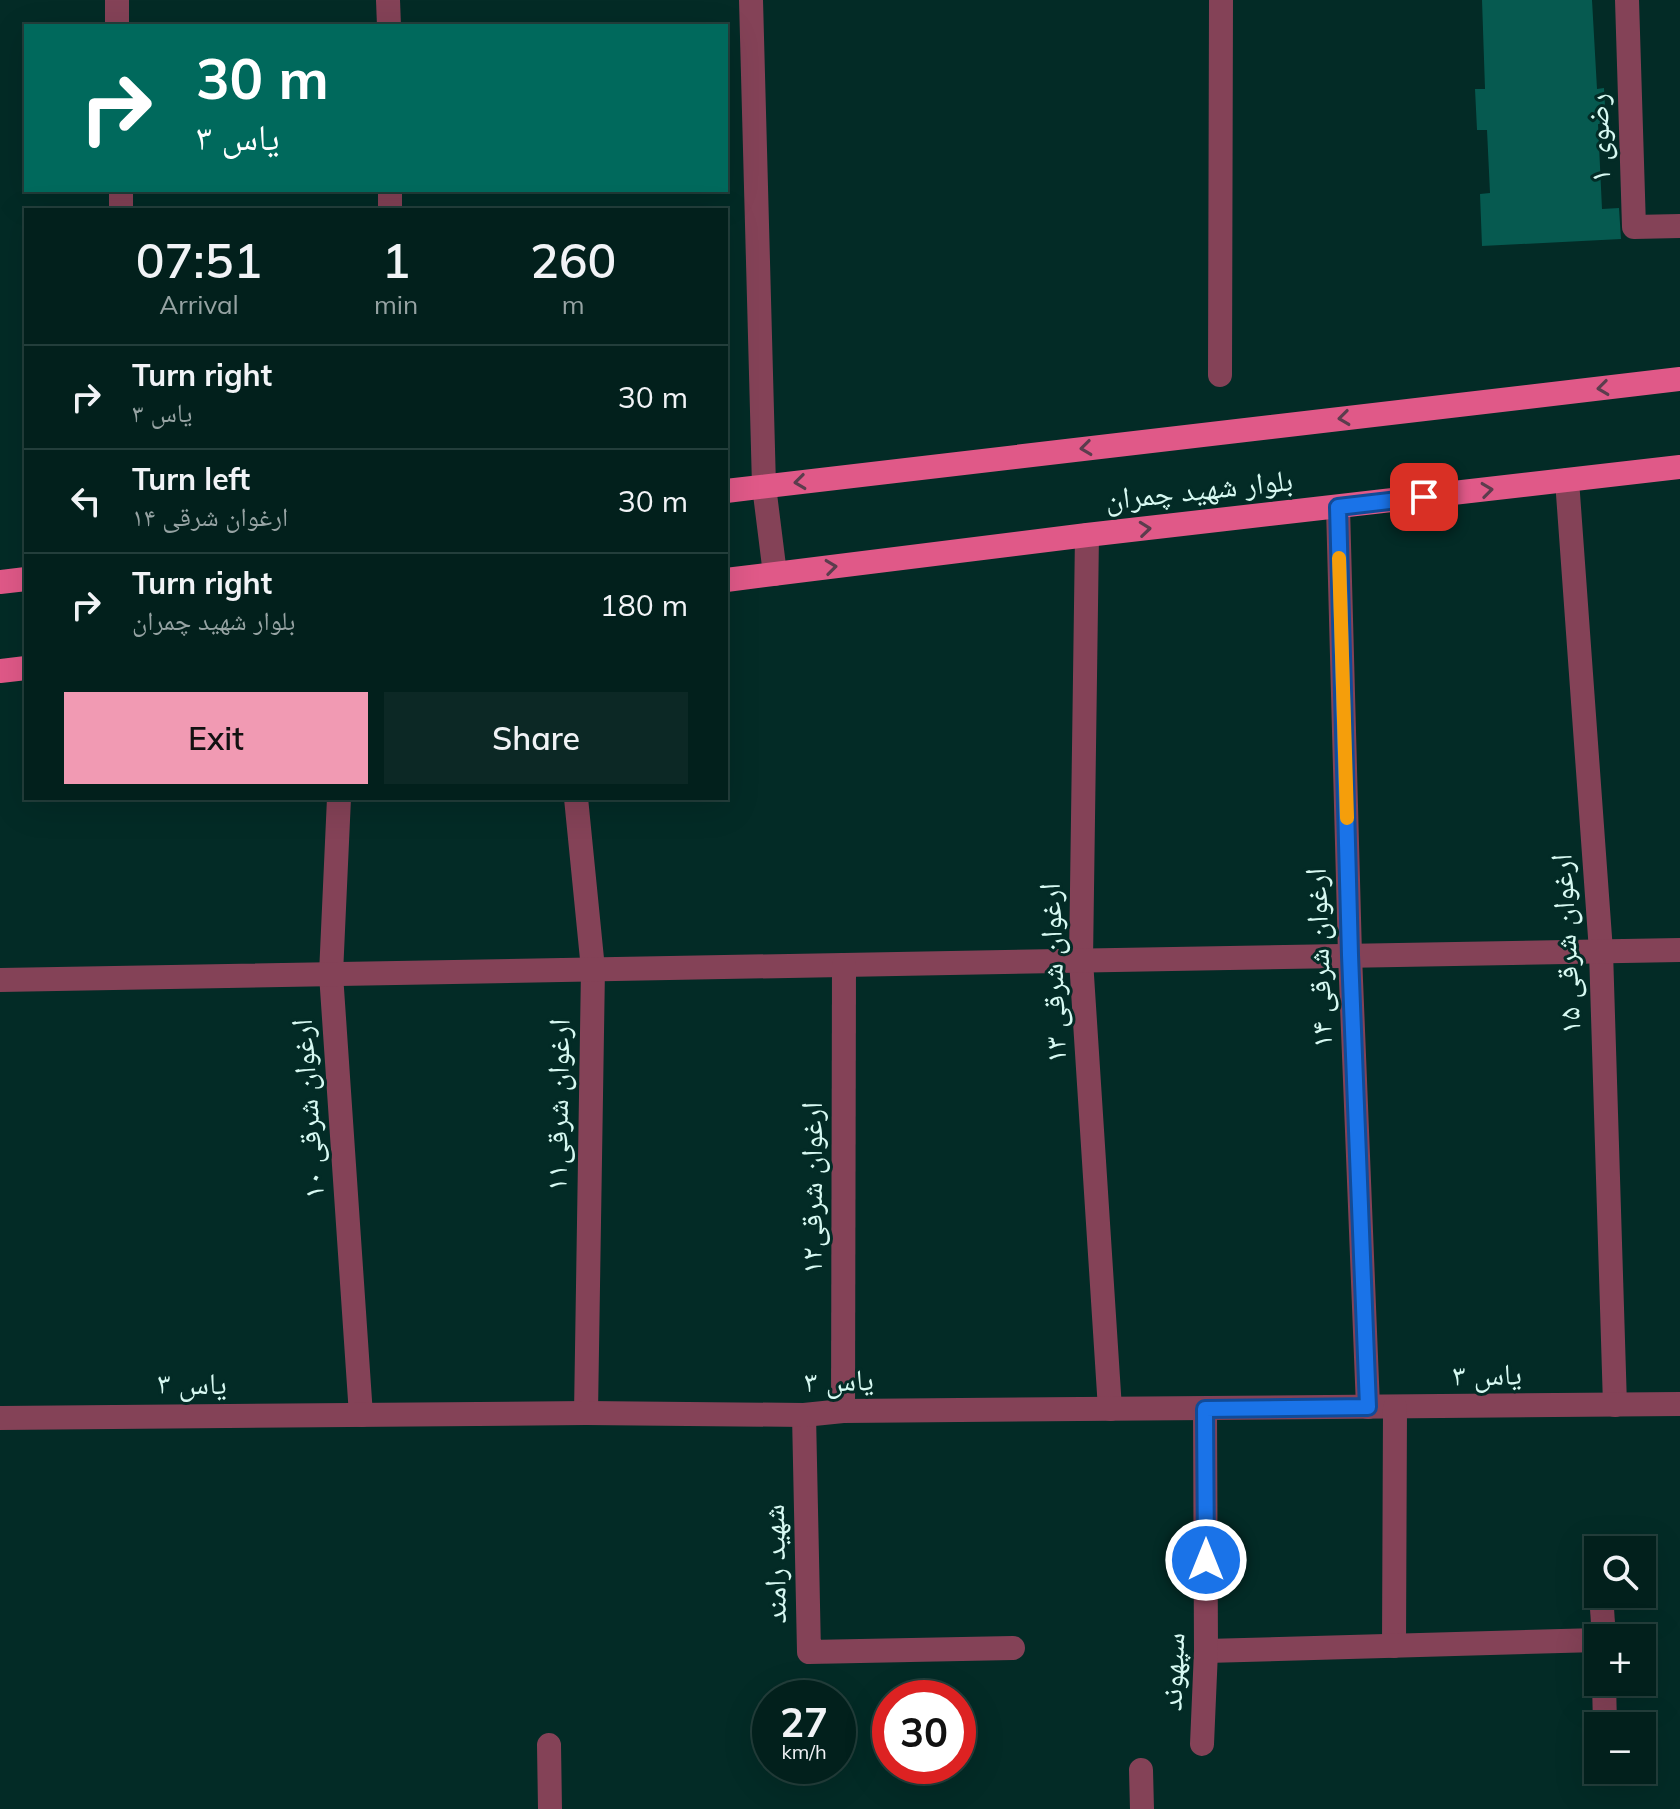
<!DOCTYPE html>
<html lang="en">
<head>
<meta charset="utf-8">
<style>
	:root { --surface:#02201c; --page:#0c2825; --text:#f1f3f6; --muted:#96a3a3; --line:#233e3b; --accent:#f19ab3 }
	body { margin:0; font-family:Mulish,"Noto Naskh Arabic",sans-serif; background:var(--page); color:var(--text); height:100vh; display:flex; flex-direction:column; font-size:30px; white-space:nowrap }
	* { box-sizing:border-box; margin:0 }
	p { font-size:26px; color:var(--muted) }
	.icon { flex:none; width:44px; height:44px; fill:none; stroke:currentColor; stroke-width:2; stroke-linecap:round; stroke-linejoin:round }
	.map { position:relative; flex:1; overflow:hidden }
	.drawer { position:absolute; left:24px; top:208px; width:704px; height:592px; display:flex; flex-direction:column; background:var(--surface); border-radius:0px; box-shadow:0 8px 32px #0002,0 0 0 2px var(--line) }
	.drawer>* { flex:none }
	.guide { position:absolute; left:24px; top:24px; width:704px; height:168px; border-radius:0px; box-shadow:0 8px 32px #0002,0 0 0 2px var(--line); background:#00695c; color:#fff; overflow:hidden }
	.fabs { position:absolute; left:1584px; top:1536px; display:grid; gap:16px }
	.fabs a { display:grid; place-items:center; width:72px; height:72px; border-radius:0px; background:var(--surface); box-shadow:0 8px 32px #0002,0 0 0 2px var(--line); font-size:40px }
	.speed { position:absolute; left:752px; top:1680px; display:flex; gap:16px; font-size:40px; font-weight:700; text-align:center }
	.speed>* { display:grid; place-content:center; width:104px; height:104px; border-radius:50%; background:var(--surface); box-shadow:0 8px 32px #0002,0 0 0 2px var(--line); line-height:1 }
	.speed small { font-size:20px; font-weight:400 }
	.speed .limit { border:12px solid #d22; background:#fff; color:#111 }
	.pin { position:absolute; display:grid; place-items:center; width:68px; height:68px; color:#fff; margin:-34px; border-radius:16px; box-shadow:0 4px 12px #0006 }
	.me { position:absolute; width:88px; margin:-44px; rotate:0deg; stroke-linejoin:round; filter:drop-shadow(0 0 6px #0008) }
	.turn { display:flex; align-items:center; gap:28px; height:168px; padding:0 40px; font-size:36px }
	.turn .icon { width:104px; height:104px; stroke-width:2.5 }
	.turn b { display:block; font-size:56px; line-height:68px }
	.eta { display:flex; justify-content:space-evenly; align-items:center; height:136px; text-align:center }
	.eta b { font-size:48px; font-weight:600; line-height:56px }
	.action { display:flex; gap:16px; margin-top:auto; padding:16px 40px }
	.action a { flex:1; height:92px; border-radius:0px; background:var(--accent); color:#111; font-size:32px; font-weight:600; line-height:92px; text-align:center }
	.action a+a { background:var(--page); color:var(--text) }
	ul { padding:0; list-style:none }
	li { display:flex; align-items:center; gap:24px; height:104px; padding:0 40px; border-top:2px solid var(--line) }
	li div { flex:1 }
	li b { display:block; font-size:30px }
	li em { font-style:normal }
	.map>svg:first-child { display:block }
</style>
</head>
<body>
<div class="map">
<svg width="1680" height="1809" viewBox="0 0 1680 1809">
	<rect width="100%" height="100%" fill="#032b26"/>
	<path fill="#065a50" d="M1482,0H1592L1597,89L1604,88L1606,124H1598L1602,209L1619,208L1621,239L1482,246L1480,194L1490,193L1487,130H1477L1475,89H1485Z"/>
	<g fill="none" stroke-linecap="round" stroke-linejoin="round">
		<g stroke="#844257" stroke-width="24">
			<path d="M117,0V26"/>
			<path d="M388,0L389,26"/>
			<path d="M751,0L764,486L775,574"/>
			<path d="M1627,0L1634,227L1680,226"/>
			<path d="M121,190V210"/>
			<path d="M390,190V210"/>
			<path d="M1220,375L1221,0"/>
			<path d="M1567,480L1601,951L1615,1405"/>
			<path d="M1338,507L1350,955L1368,1407"/>
			<path d="M1087,535L1081,960L1110,1409"/>
			<path d="M339,798L331,974L361,1415"/>
			<path d="M576,798L593,969L586,1413"/>
			<path d="M0,980L1680,950"/>
			<path d="M843,1411L844,965"/>
			<path d="M804,1415L809,1652L1013,1648"/>
			<path d="M0,1418L586,1413L804,1415L843,1411L1680,1404"/>
			<path d="M1601,1594L1604,1638"/>
			<path d="M1394,1646L1395,1408"/>
			<path d="M1206,1651L1598,1640"/>
			<path d="M1604,1682L1605,1726"/>
			<path d="M1202,1744L1206,1651L1205,1409"/>
			<path d="M549,1745L550,1809"/>
			<path d="M1141,1770L1142,1809"/>
		</g>
		<g stroke="#e05988" stroke-width="24">
			<path d="M726,491L1680,379"/>
			<path d="M726,580L1087,535L1680,467"/>
			<path d="M0,582L26,579"/>
			<path d="M0,671L26,668"/>
		</g>
	</g>
	<defs><path id="oneway-chevron" d="M-2-3.5L2.5 0L-2 3.5" fill="none" stroke-width="1.6" stroke-linecap="round" stroke-linejoin="round" transform="scale(2)"/></defs>
	<g stroke="#5b3d4d">
		<use href="#oneway-chevron" transform="translate(1603 388) rotate(173)"/>
		<use href="#oneway-chevron" transform="translate(1344 418) rotate(173)"/>
		<use href="#oneway-chevron" transform="translate(1086 448) rotate(173)"/>
		<use href="#oneway-chevron" transform="translate(800 482) rotate(173)"/>
		<use href="#oneway-chevron" transform="translate(1487 490) rotate(-7)"/>
		<use href="#oneway-chevron" transform="translate(1145 529) rotate(-6)"/>
		<use href="#oneway-chevron" transform="translate(831 567) rotate(-7)"/>
	</g>
	<g fill="none" stroke-linecap="round" stroke-linejoin="round">
		<defs>
			<path id="route" d="M1206,1560L1205,1409L1368,1407L1350,955L1338,507L1424,497"/>
		</defs>
		<use href="#route" stroke="#114b97" stroke-width="20"/>
		<use href="#route" stroke="#1a73e8" stroke-width="14"/>
		<path stroke="#f59e0b" stroke-width="14" d="M1339,558L1347,818"/>
	</g>
	<g text-anchor="middle" stroke-width="6" stroke-linejoin="round" paint-order="stroke">
		<g font-size="30" fill="#d7f9f2" stroke="#032b26">
			<text transform="translate(1599 138) rotate(-92)" y="10">رضوی ۱</text>
			<text transform="translate(1199 490) rotate(-6)" y="10">بلوار شهید چمران</text>
			<text transform="translate(1566 944) rotate(-93)" y="10">ارغوان شرقی ۱۵</text>
			<text transform="translate(1319 958) rotate(-92)" y="10">ارغوان شرقی ۱۴</text>
			<text transform="translate(1053 973) rotate(-92)" y="10">ارغوان شرقی ۱۳</text>
			<text transform="translate(558 1105) rotate(-89)" y="10">ارغوان شرقی۱۱</text>
			<text transform="translate(308 1109) rotate(-94)" y="10">ارغوان شرقی ۱۰</text>
			<text transform="translate(812 1188) rotate(-90)" y="10">ارغوان شرقی۱۲</text>
			<text transform="translate(1487 1375) rotate(-1)" y="10">یاس ۳</text>
			<text transform="translate(839 1381) rotate(-2)" y="10">یاس ۳</text>
			<text x="192" y="1394">یاس ۳</text>
			<text transform="translate(775 1564) rotate(-91)" y="10">شهید رامند</text>
			<text transform="translate(1173 1672) rotate(-88)" y="10">سپهوند</text>
		</g>
	</g>
</svg>
<div class="fabs">
<a><svg class="icon" aria-label="search" viewBox="0 0 24 24"><circle cx="10" cy="10" r="6"/><path d="M15 15l6 6"/></svg></a>
<a>+</a>
<a>−</a>
</div>
<div class="speed"><div>27<small>km/h</small></div><div class="limit">30</div></div>
<div class="pin" style="left:1424px;top:497px;background:#d93025"><svg class="icon" aria-label="arrive" viewBox="0 0 24 24"><path d="M6 21V4h12l-3 4 3 4H6"/></svg></div>
<svg class="me" style="left:1206px;top:1560px" viewBox="-20 -20 40 40"><circle r="17" fill="#1a73e8" stroke="#fff" stroke-width="3"/><path d="M0-11L8 9 0 5-8 9z" fill="#fff"/></svg>
<div class="guide">
<div class="turn"><svg class="icon" aria-label="right" viewBox="0 0 24 24"><path d="M7 20v-9h11M14 6l5 5-5 5"/></svg><div><b>30 m</b>یاس ۳</div></div>
</div>
<section class="drawer">
<div class="eta">
<div><b>07:51</b><p>Arrival</p></div>
<div><b>1</b><p>min</p></div>
<div><b>260</b><p>m</p></div>
</div>
<ul>
<li><svg class="icon" aria-label="right" viewBox="0 0 24 24"><path d="M7 20v-9h11M14 6l5 5-5 5"/></svg><div><b>Turn right</b><p>یاس ۳</p></div><em>30 m</em></li>
<li><svg class="icon" aria-label="left" viewBox="0 0 24 24"><path d="M17 20v-9H6M10 6l-5 5 5 5"/></svg><div><b>Turn left</b><p>ارغوان شرقی ۱۴</p></div><em>30 m</em></li>
<li><svg class="icon" aria-label="right" viewBox="0 0 24 24"><path d="M7 20v-9h11M14 6l5 5-5 5"/></svg><div><b>Turn right</b><p>بلوار شهید چمران</p></div><em>180 m</em></li>
</ul>
<div class="action"><a>Exit</a><a>Share</a></div>
</section>
</div>
</body>
</html>
